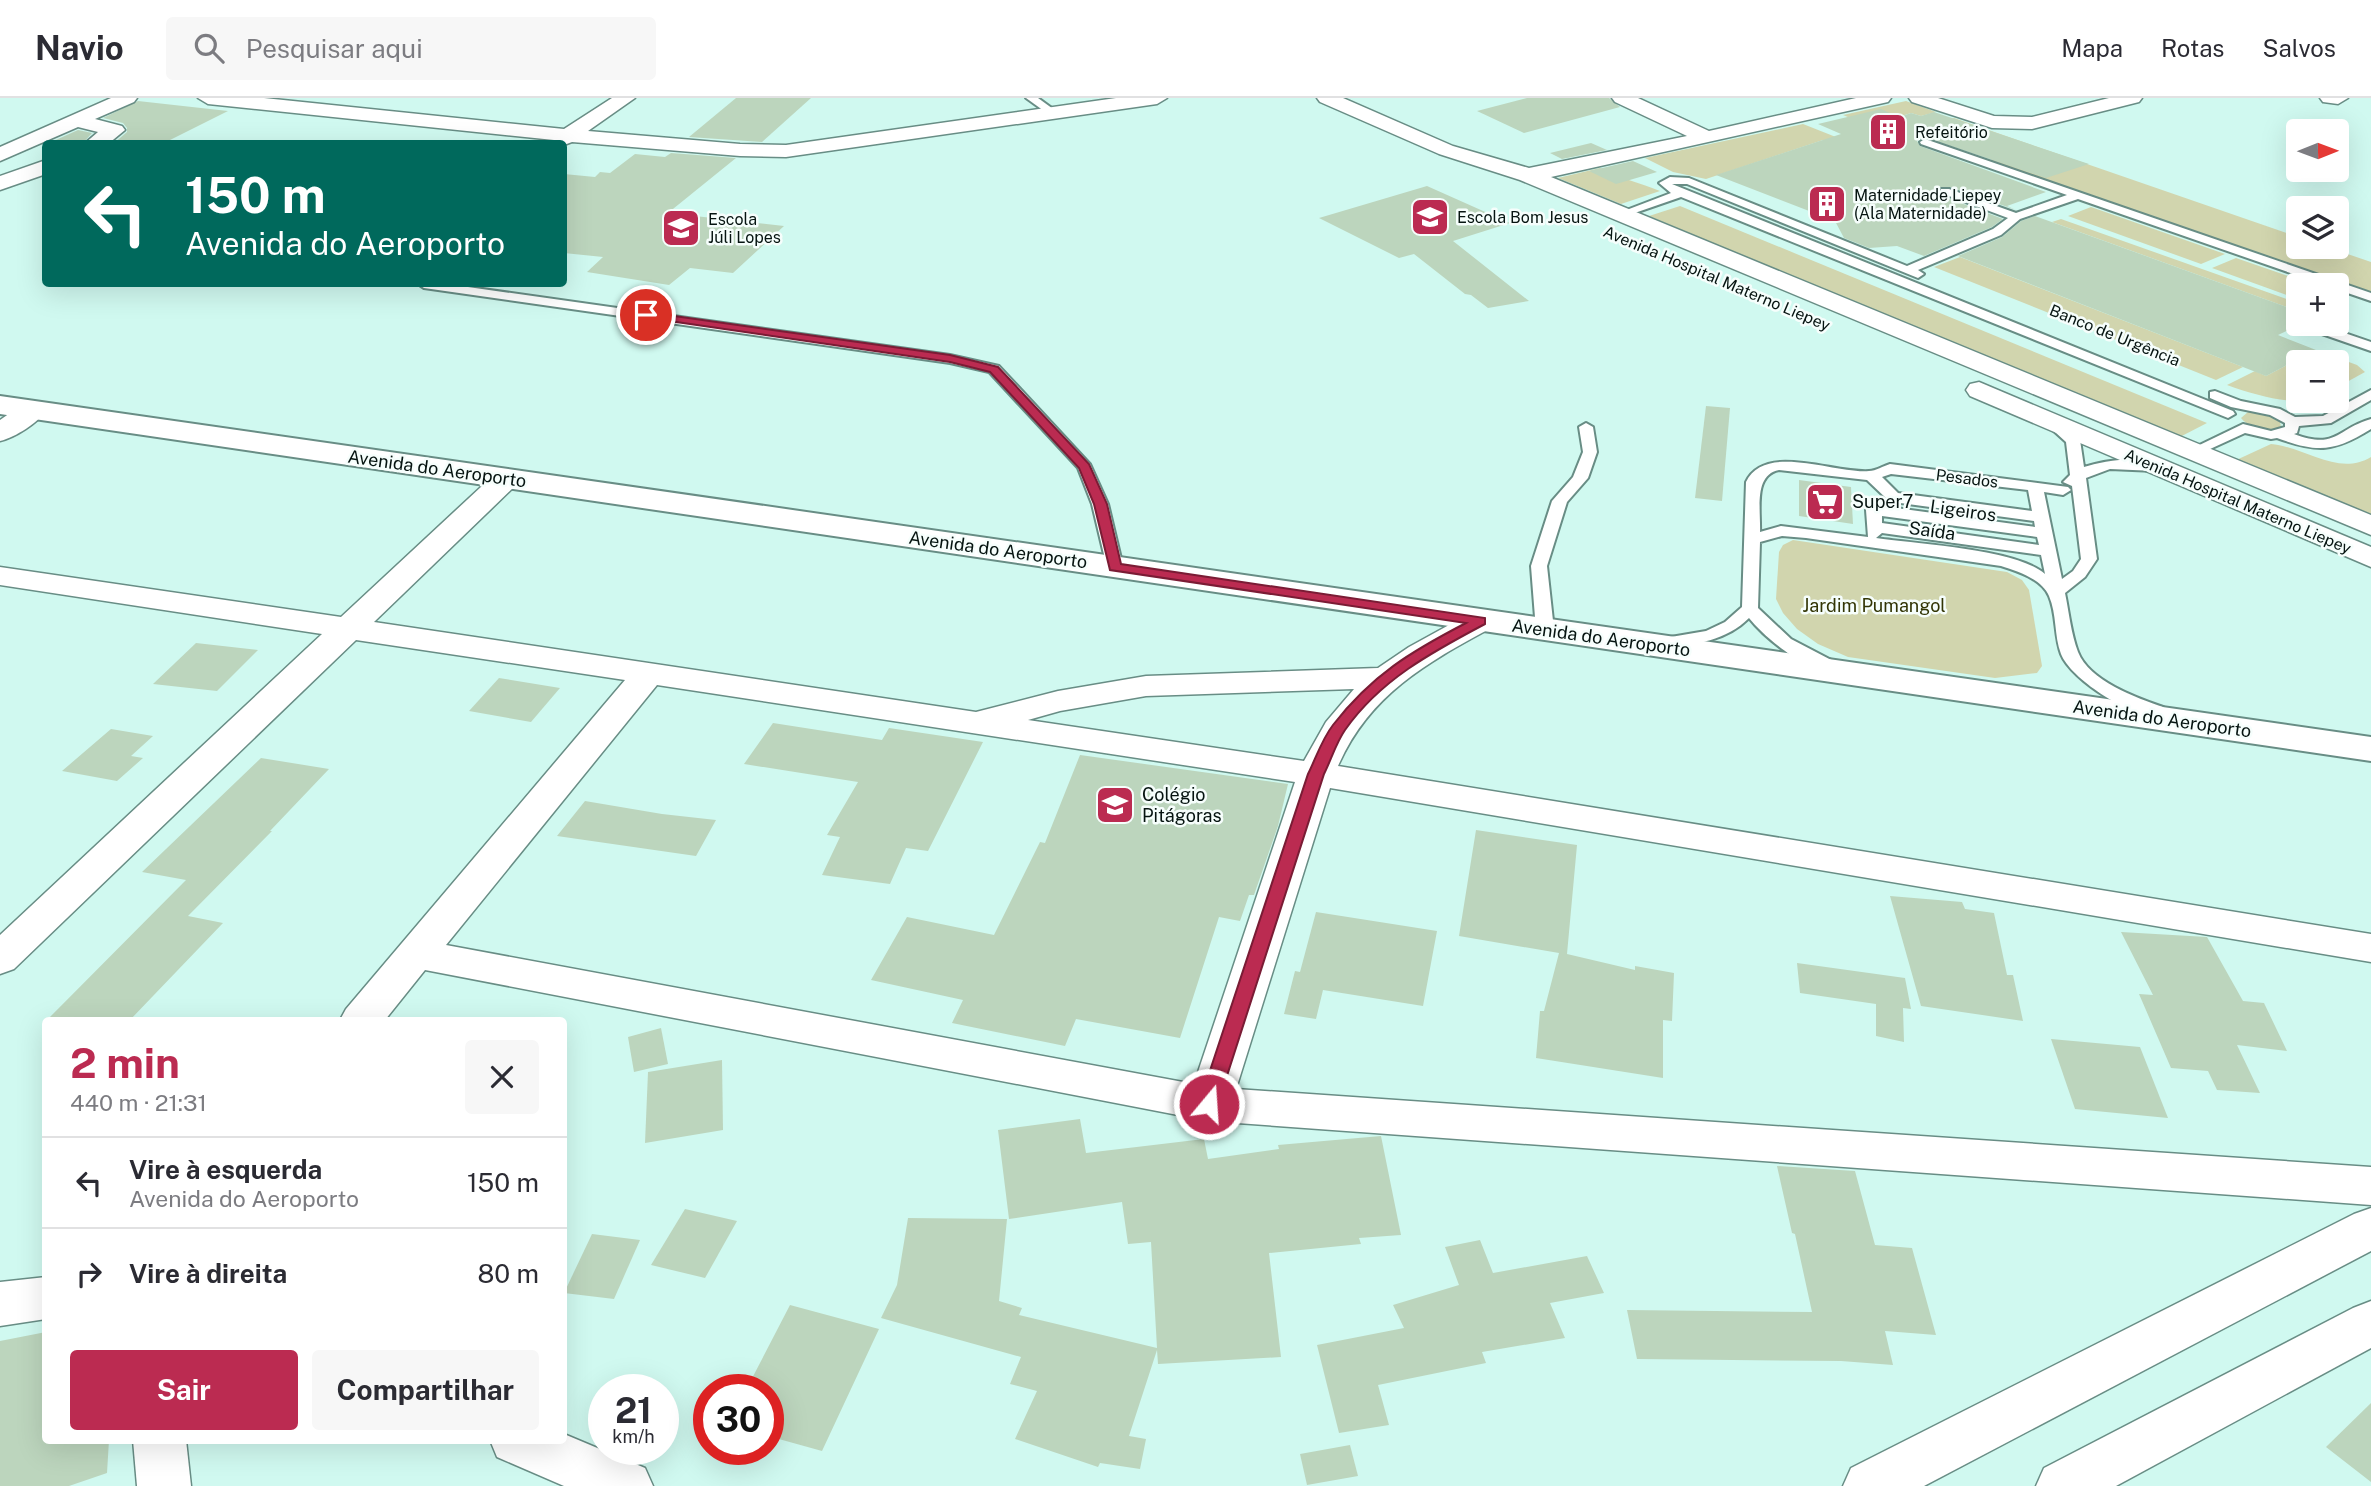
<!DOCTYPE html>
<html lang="pt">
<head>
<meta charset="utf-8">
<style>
	:root { --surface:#fff; --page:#f7f7f7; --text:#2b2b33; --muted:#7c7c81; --line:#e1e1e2; --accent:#bb2b51 }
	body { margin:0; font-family:"Public Sans",sans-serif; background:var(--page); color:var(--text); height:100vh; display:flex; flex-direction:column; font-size:26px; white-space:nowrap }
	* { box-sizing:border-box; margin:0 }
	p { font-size:23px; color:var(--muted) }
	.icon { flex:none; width:38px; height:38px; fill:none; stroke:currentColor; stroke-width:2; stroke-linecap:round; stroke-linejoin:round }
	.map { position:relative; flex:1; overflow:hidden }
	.panel { position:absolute; left:42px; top:919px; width:525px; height:427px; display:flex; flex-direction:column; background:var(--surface); border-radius:7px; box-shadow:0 7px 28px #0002 }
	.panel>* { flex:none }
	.top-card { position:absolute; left:42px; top:42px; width:525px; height:147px; border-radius:7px; box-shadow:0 7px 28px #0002; background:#00695c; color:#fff; overflow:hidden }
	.needle { width:46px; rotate:89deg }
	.controls { position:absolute; left:2286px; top:21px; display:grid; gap:14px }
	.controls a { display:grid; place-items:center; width:63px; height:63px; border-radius:7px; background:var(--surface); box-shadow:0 7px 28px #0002; font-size:35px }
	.speed { position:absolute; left:588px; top:1276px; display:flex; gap:14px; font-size:35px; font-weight:700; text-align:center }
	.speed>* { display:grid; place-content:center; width:91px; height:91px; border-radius:50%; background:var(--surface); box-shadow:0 7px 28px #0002; line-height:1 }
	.speed small { font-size:18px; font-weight:400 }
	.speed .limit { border:10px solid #d22; background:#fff; color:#111 }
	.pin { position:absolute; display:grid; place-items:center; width:60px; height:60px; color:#fff; margin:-30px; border:4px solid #fff; border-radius:50%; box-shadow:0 2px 7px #0007 }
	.me { position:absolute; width:77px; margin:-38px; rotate:18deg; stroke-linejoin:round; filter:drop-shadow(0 0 5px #0008) }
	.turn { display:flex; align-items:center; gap:24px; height:147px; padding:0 28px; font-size:32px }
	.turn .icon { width:91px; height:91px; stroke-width:2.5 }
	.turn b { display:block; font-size:49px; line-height:60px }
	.round { display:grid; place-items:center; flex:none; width:74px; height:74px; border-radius:7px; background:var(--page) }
	.headline { display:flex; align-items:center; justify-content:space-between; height:119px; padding:0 28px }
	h1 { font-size:42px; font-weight:700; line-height:52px; color:var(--accent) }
	.action { display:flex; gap:14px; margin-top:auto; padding:14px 28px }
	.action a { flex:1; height:80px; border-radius:7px; background:var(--accent); color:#fff; font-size:28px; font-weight:700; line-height:80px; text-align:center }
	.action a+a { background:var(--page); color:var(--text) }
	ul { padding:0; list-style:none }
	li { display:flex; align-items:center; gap:21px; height:91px; padding:0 28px; border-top:2px solid var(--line) }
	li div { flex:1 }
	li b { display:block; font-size:26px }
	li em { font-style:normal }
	header { display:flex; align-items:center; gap:42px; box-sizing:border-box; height:98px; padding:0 35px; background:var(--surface); border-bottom:2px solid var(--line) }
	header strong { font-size:33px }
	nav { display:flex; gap:38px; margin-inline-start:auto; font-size:24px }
	.search { width:490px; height:63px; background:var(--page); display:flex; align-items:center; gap:18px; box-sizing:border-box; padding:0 24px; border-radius:7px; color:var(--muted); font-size:26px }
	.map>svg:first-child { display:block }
</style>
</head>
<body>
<header>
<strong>Navio</strong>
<div class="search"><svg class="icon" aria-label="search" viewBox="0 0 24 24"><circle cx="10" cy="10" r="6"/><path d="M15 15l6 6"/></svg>Pesquisar aqui</div>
<nav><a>Mapa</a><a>Rotas</a><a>Salvos</a></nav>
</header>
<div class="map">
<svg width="2371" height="1388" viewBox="0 0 2371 1388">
	<rect width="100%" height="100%" fill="#d0f9f0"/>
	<g fill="#d1d5ae">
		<path d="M1906,3L1936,14L1921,18L1911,15L1870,28L1843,17Z"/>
		<path d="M1954,20L2298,139V149H2327L2371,164V195L1992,64L1991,59L1939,24Z"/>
		<path d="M1803,26L1851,45L1823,42L1706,81L1673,74L1645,60Z"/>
		<path d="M1600,70C1620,81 1639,84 1660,93L1621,106L1558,80Z"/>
		<path d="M1680,108L2207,325L2176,341L1649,118Z"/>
		<path d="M2091,109L2225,156L2201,166L2068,118Z"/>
		<path d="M2061,121L2298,205V213L2052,124Z"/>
		<path d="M1960,159L2243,269L2216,282L1934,169Z"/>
		<path d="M2236,160L2314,187H2298V201L2212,170Z"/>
		<path d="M2316,252L2357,267L2365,274L2336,290V264H2298V303H2313C2283,305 2255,297 2227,287L2255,273L2266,278Z"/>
		<path d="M2248,314H2260L2280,324L2281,329C2267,334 2250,331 2241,320Z"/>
		<path d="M2271,346C2305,349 2338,379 2371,359V418L2232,364Z"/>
		<path d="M1793,442L2007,474L2022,482L2029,492L2042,568L2037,575L1995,580L1848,559L1818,546L1797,531L1783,515L1776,501L1779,454L1783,447Z"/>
	</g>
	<g fill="#bcd5bd">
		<path d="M736,0H811L762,44L689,39Z"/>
		<path d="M1527,0H1609L1620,9L1524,35L1477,13Z"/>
		<path d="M138,3L228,13L162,46H113L127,34V30L123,25L103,20Z"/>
		<path d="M1881,11L1899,19L1911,15L1921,18L1934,14L2089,66L2046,80L1924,39L1917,43L1920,48L2046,94L2007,108L2016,112L1950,89H1939L1940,97L2003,121L1992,129L1924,158L1897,148L1869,150L1844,140L1835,123L1716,77L1841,36L1818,26Z"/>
		<path d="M78,32L92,35L82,46H47Z"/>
		<path d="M1591,45L1607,52L1562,61L1550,55Z"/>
		<path d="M671,55L736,60L668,115L784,128L733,175L690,170L669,187L587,174L603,159L564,155V76L595,79L600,74L610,75L635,56L665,59Z"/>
		<path d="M1633,63L1657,74L1616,86L1589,73Z"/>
		<path d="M1427,88L1510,125L1453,143L1529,203L1488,210L1471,197L1465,196L1414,156L1399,160L1319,120Z"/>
		<path d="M2035,118L2298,213V226H2301L2278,237L2316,252L2266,278L1958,158L2002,139L2021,123Z"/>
		<path d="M1706,308L1730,310L1722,403L1695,400Z"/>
		<path d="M1799,382L1851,389L1853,426L1799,418Z"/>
		<path d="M196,545L258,552L217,593L153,586Z"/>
		<path d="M499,580L560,590L531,624L469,613Z"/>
		<path d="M773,625L882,642L889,630L983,644L928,753L906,750L890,786L822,777L840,739L827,737L858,684L744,666Z"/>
		<path d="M111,631L153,638L131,658L143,660L117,683L62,673Z"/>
		<path d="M1080,657L1288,686L1278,728L1254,797H1249L1240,823L1219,819L1180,940L1076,921L1065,948L952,925L963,902L871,882L907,819L994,837L1040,744L1045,745Z"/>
		<path d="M261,660L329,671L270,733H272L188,818L223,825L130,922H47L186,782L142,774Z"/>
		<path d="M585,703L662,716L716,722L696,758L557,738Z"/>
		<path d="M1476,732L1577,747L1567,856L1635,872V868L1674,875L1672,923L1663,922V980L1536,960L1540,913H1544L1559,855L1459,838Z"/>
		<path d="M1890,798L1962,804L1965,811L1994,815L2007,877H2013L2023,923L1921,908Z"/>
		<path d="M1316,814L1437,833L1423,908L1323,892L1316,921L1284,916L1295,873L1300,874Z"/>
		<path d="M2121,834L2207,839L2243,903L2264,905L2287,953L2237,947L2260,995L2217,992L2208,973L2171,970L2139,896L2153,897Z"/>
		<path d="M1797,865L1905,880L1911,911L1903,910L1904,944L1876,938V906L1800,895Z"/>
		<path d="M661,930L668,966L634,974L628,939Z"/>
		<path d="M2051,941L2140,949L2168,1020L2075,1011Z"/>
		<path d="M722,962L723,1032L645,1045L648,974Z"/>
		<path d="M1080,1021L1086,1055L1204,1041L1208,1061L1279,1051L1278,1047L1381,1038L1401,1137L1359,1140L1361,1146L1269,1155L1281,1259L1158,1266L1157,1252L1129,1338L1146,1341L1140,1371L1100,1365L1098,1369L1015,1341L1037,1293L1010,1286L1021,1259L881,1220L897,1187L908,1120L1007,1121L999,1203L1022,1210L1019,1217L1157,1250L1151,1144L1128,1146L1122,1104L1009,1121L998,1032Z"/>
		<path d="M1777,1068L1855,1073L1875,1147L1912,1150L1936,1237L1885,1233L1893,1267L1841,1263L1637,1261L1627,1212L1812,1214L1795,1136L1792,1135Z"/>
		<path d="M685,1111L737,1123L705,1180L651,1167Z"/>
		<path d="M592,1136L640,1142L614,1201L564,1195Z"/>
		<path d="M1480,1142L1493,1175L1587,1158L1604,1195L1550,1205L1565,1240L1482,1254L1486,1265L1378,1287L1389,1327L1339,1335L1317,1247L1404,1230L1393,1207L1459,1187L1445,1149Z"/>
		<path d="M790,1207L879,1231L822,1353L768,1338V1292H746Z"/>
		<path d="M46,1234V1342H109L107,1375L69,1388H0V1243Z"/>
		<path d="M2371,1305V1384L2326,1349Z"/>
		<path d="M1350,1347L1358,1378L1307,1387L1300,1356Z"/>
	</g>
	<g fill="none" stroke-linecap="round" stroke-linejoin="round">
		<defs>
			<g id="service">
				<path d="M1026,0H1038L1060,16L1051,18Z"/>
				<path d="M1925,41L2371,195V203L2336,191V187H2325L2078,101L2020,121L2001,137L1918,172L1924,176L1918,180L1687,86H1672L2233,313L2235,316L2228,320L1681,99L1626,118L1616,116L1671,95L1659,85L1670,79L1689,80L1907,168L1993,131L2008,120L1941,95V91H1949L2016,115L2067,97L1921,46L1920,44Z"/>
				<path d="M418,186H447L950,257L999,268L1090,366L1108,406L1123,469L1115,474L1107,469L1092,406L1078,370L989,274L950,265L424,190Z"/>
				<path d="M2327,229L2371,244V253L2322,236L2320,233Z"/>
				<path d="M2371,292V302L2331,325L2299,328L2297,335L2294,336C2337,352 2336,331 2371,321V331C2334,354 2318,355 2277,340L2271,341L2245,335L2197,357L2192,358L2185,354L2243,326L2271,333L2285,329V325L2270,317L2231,309L2210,300V294L2215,293L2241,303L2280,311L2295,319L2323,318Z"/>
				<path d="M2052,321L2080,342L2084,369C2103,363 2147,355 2162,369L2155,373L2110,371L2086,380L2097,461L2085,479L2065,495C2069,514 2071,536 2078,554C2089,583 2137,600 2163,609L2166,613L2163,617C2137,624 2071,582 2061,556C2054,538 2057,516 2049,498C2042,481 2017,473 2001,468L1806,440L1782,438L1760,444L1758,510L1791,541L1835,564L1838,568L1835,572C1810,578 1764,539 1749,520C1726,543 1696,546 1665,550L1656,545L1659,541L1706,533L1725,524L1742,509L1746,384C1765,344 1835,376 1869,373C1876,373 1883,368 1890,366L2068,389L2071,392L2063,397L2044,394L2062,481L2073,473L2081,461L2072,388L2063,384L2070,377L2066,344L2045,325ZM1779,372L1867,382L1888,402L1893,404L2034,423L2035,429L1874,407L1866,412L1868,439L1781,428L1760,434C1761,413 1753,377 1779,372ZM1891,376L2028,392L2032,413L1898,395L1882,379ZM1882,418L2037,439L2039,447L1882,425ZM1882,435L2041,457L2045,476C2017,451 1916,446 1876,440Z"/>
				<path d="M1586,325L1593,329L1597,354L1588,380L1567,404L1547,468L1554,532L1545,537L1536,532L1531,468L1552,403L1573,379L1583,354L1579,329Z"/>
			</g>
			<g id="minor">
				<path d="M111,0H137L134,4L95,21L122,28L125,32L108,46H84L98,34L78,29L0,63V49Z"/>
				<path d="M198,0H264L564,31L612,0H635L588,33L740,46L786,47L1116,0H1167L1157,6L786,59L740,58L572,44L564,47L554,42L208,6Z"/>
				<path d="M1317,0H1343L1453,48L1529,70L1687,38L1615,4L1612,0H1638L1709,33L1856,0H1891L1888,4L1551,79L2371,417V437L1520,82L1439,56L1320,4Z"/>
				<path d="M1909,0H1938L1994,18L2032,19L2109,0H2142L2139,4L2032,31L1992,30L1912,4Z"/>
				<path d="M2320,0H2348L2338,6L2323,4Z"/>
				<path d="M46,62V76L0,92V78Z"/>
				<path d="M1979,284L2371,449V469L1970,298L1966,292L1970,286Z"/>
				<path d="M33,304L43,306L47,312C37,325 16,339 0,343V322L23,306Z"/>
				<path d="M506,372L516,375L520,381L516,387L374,524L976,614L1058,593L1146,578L1378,570L1409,549L1469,516L1480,513L1491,516L1496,523L1491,530C1426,565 1369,597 1338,668L2371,836V864L1330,690L1236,991L2371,1069V1107L1209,1023L425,872L385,922H340L346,911L625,582L356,542L14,871L0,876V837L322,536L0,487V469L341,519L496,375ZM657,587L1295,684L1194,986L446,847ZM1354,591L1326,624L1304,663L1028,622L1060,613L1146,598Z"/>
				<path d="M2371,1110V1153L1924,1388H1843L1851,1370L2354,1116Z"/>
				<path d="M46,1179V1221L0,1228V1184Z"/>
				<path d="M2371,1203V1250L2116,1388H2036L2044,1370L2353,1210Z"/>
				<path d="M564,1336L645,1370L653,1388H564L497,1359L490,1342H564Z"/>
				<path d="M133,1342H186L191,1388H137Z"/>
			</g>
			<path id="primary" d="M0,298L2371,639V663L0,316Z"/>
		</defs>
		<use href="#service" stroke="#688d85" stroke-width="4"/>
		<use href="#minor" stroke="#688d85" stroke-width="3"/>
		<use href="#primary" stroke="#688d85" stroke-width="4"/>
		<use href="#service" fill="#fff" fill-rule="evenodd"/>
		<use href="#minor" fill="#fff" fill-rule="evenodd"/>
		<use href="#primary" fill="#fff" fill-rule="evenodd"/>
	</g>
	<path fill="#bb2b51" stroke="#7a1c35" stroke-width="2" d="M646,214L950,257L998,269L1089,366L1107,406L1121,466L1485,520V526C1432,554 1380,582 1345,632C1336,645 1331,662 1324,676L1216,1012L1209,1014L1202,1012L1199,1006L1308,676C1316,660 1322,641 1333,627C1372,577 1410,554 1466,525L1110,472L1094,406L1079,370L990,274L950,264L642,219L640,217Z"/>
	<defs>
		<symbol id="building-square" viewBox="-11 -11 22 22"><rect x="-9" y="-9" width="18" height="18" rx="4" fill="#bb2b51" stroke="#f6fefc"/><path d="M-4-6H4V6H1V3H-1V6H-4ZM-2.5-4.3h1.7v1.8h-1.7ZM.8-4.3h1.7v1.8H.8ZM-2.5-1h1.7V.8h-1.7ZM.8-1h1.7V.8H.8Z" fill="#fff"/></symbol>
		<symbol id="school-square" viewBox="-11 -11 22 22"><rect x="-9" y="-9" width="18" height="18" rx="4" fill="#bb2b51" stroke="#f6fefc"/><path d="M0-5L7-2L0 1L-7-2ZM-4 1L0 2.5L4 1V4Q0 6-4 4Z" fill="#fff"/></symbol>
		<symbol id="supermarket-square" viewBox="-11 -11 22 22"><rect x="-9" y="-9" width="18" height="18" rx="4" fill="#bb2b51" stroke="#f6fefc"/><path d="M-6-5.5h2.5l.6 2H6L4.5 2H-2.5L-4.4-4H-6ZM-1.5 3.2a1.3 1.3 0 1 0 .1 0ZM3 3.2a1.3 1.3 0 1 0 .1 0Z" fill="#fff"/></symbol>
	</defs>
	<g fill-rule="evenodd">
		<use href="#building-square" x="1866" y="12" width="44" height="44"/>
		<use href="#building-square" x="1805" y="84" width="44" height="44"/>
		<use href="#school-square" x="1408" y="97" width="44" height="44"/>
		<use href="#school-square" x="659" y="108" width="44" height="44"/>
		<use href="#supermarket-square" x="1803" y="382" width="44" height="44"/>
		<use href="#school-square" x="1093" y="685" width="44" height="44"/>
	</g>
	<g text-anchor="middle" stroke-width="5" stroke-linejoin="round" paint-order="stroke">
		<g font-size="16" fill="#061411" stroke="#f6fefc" text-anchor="start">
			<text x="1915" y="40">Refeitório</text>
			<text x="1854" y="103">Maternidade Liepey<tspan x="1854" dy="18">(Ala Maternidade)</tspan></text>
			<text x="1457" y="125">Escola Bom Jesus</text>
			<text x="708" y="127">Escola<tspan x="708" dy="18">Júli Lopes</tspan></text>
		</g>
		<g font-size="16" fill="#061411" stroke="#f6fefc">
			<text transform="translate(1717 180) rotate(23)" y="6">Avenida Hospital Materno Liepey</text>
			<text transform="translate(2115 237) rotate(22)" y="6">Banco de Urgência</text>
			<text transform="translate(1967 380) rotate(7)" y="6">Pesados</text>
			<text transform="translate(2238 403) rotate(23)" y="6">Avenida Hospital Materno Liepey</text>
		</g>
		<g font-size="18" fill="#061411" stroke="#f6fefc">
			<text transform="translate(437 371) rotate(8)" y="6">Avenida do Aeroporto</text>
			<text transform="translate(1963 413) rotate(8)" y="6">Ligeiros</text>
			<text transform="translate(1932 433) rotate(8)" y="6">Saída</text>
			<text transform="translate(998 452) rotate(8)" y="6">Avenida do Aeroporto</text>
			<text transform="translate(1601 540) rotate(8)" y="6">Avenida do Aeroporto</text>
			<text transform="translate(2162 621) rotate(8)" y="6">Avenida do Aeroporto</text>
		</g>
		<g font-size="18" fill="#061411" stroke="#f6fefc" text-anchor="start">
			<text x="1852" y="410">Super7</text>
			<text x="1142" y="703">Colégio<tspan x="1142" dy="21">Pitágoras</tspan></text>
		</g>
		<g font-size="18" fill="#323504" stroke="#f6fefc">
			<text x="1874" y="514">Jardim Pumangol</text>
		</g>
	</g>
</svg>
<div class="controls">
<a><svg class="needle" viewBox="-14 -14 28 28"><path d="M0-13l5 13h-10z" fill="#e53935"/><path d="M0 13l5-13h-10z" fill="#7c7c81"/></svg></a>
<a><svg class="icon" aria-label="layers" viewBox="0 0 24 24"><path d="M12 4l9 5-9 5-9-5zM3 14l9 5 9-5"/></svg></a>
<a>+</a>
<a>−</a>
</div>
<div class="speed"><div>21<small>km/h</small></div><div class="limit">30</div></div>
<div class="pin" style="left:646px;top:217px;background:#d93025"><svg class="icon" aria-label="arrive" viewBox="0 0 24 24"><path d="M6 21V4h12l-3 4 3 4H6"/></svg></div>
<svg class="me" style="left:1209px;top:1006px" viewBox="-20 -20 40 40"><circle r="17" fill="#bb2b51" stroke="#fff" stroke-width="3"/><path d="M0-11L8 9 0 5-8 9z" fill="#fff"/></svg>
<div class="top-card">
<div class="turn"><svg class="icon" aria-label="left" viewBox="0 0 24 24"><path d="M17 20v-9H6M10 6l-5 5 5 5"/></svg><div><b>150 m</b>Avenida do Aeroporto</div></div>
</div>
<section class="panel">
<div class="headline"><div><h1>2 min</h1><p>440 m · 21:31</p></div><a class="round"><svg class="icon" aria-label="close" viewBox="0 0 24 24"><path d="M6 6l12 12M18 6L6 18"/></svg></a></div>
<ul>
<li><svg class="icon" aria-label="left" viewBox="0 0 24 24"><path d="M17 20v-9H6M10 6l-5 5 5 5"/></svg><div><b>Vire à esquerda</b><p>Avenida do Aeroporto</p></div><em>150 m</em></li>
<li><svg class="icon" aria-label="right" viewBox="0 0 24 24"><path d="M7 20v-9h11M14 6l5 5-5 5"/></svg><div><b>Vire à direita</b></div><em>80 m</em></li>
</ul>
<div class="action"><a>Sair</a><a>Compartilhar</a></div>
</section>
</div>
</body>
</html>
